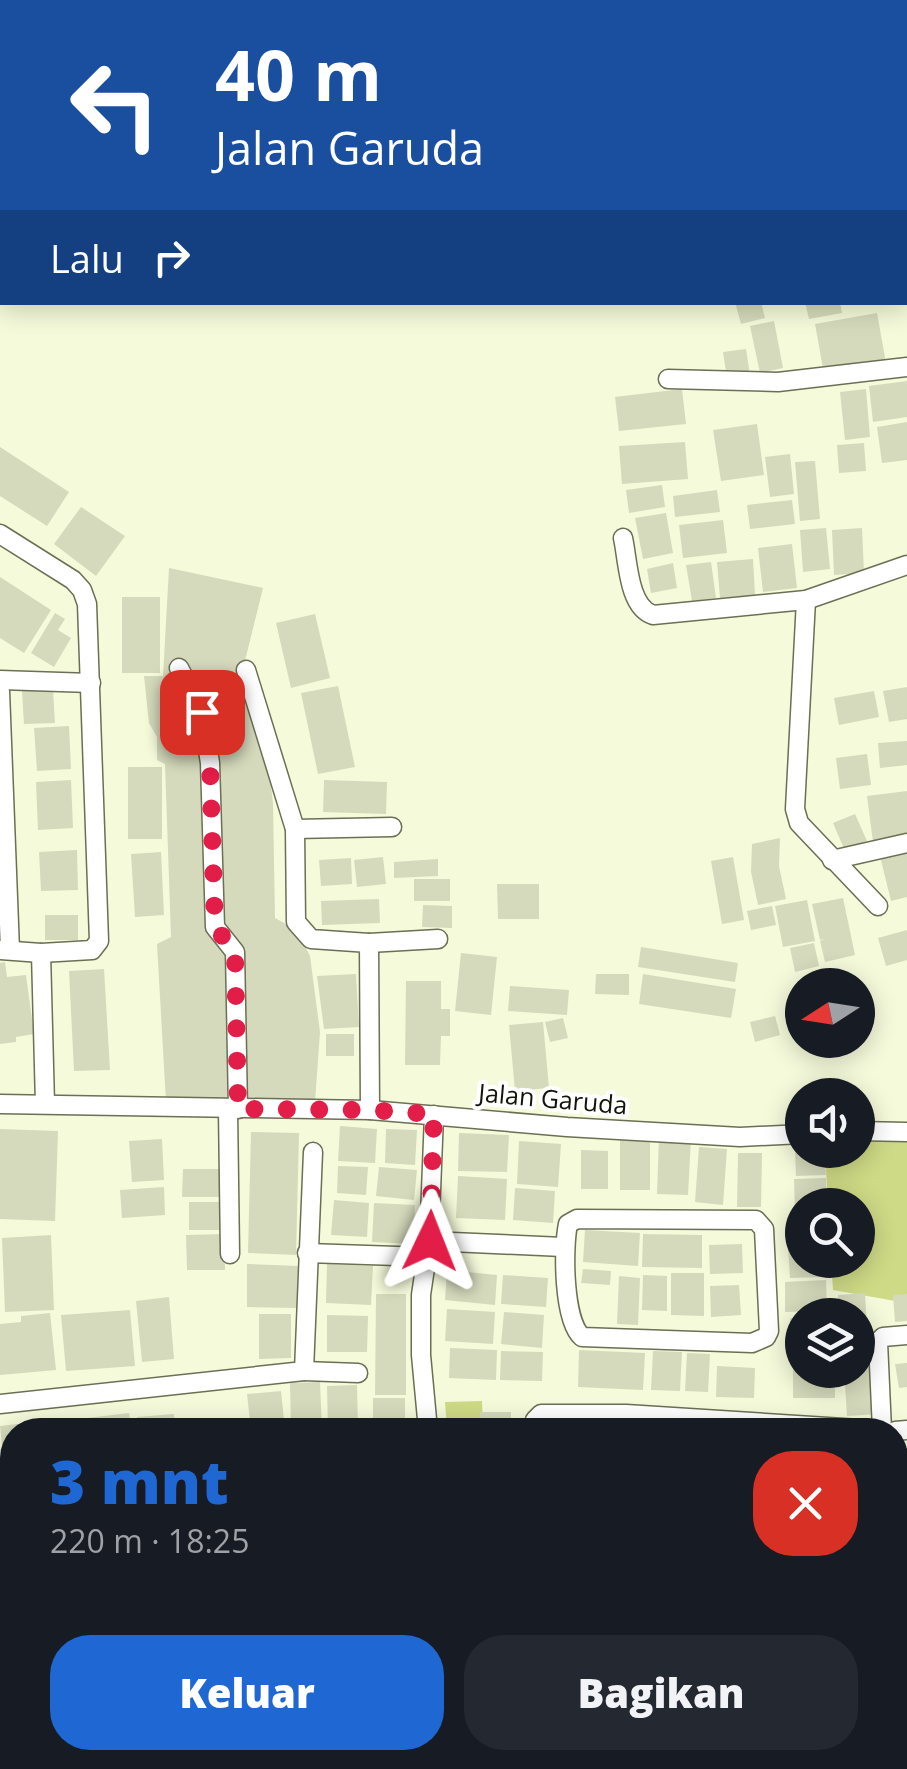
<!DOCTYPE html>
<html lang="id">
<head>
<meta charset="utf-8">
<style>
	:root { --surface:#171b24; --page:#242831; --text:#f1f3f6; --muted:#9ea1a6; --accent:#1f67d2 }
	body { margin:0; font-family:"Open Sans",sans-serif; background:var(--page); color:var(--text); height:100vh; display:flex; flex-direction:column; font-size:38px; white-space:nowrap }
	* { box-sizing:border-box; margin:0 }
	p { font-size:32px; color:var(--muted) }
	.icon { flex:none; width:55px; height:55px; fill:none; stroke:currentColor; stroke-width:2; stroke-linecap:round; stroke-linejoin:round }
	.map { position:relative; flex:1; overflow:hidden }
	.side { position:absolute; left:0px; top:1418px; width:908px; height:352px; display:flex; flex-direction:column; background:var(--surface); border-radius:40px 40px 0 0; box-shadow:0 5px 25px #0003 }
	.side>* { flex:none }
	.top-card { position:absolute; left:0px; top:0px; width:908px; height:305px; box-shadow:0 5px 25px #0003; background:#1a4fa0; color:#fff; overflow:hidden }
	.needle { width:65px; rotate:258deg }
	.fabs { position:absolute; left:785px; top:968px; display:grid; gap:20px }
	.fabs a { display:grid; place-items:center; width:90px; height:90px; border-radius:50%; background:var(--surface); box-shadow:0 5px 25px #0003; font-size:50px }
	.pin { position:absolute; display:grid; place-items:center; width:85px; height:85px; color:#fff; margin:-42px; border-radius:20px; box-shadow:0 5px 15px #0006 }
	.me { position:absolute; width:110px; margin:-55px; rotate:2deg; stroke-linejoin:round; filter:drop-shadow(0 0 8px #0008) }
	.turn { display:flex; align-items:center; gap:35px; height:210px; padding:0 50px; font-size:45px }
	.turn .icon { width:130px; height:130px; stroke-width:2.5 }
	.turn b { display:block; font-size:70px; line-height:85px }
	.then { display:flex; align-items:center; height:95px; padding:0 50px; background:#0003; gap:20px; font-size:38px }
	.round { display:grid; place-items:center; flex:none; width:105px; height:105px; border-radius:40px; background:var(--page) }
	.headline { display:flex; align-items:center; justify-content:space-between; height:170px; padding:0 50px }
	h1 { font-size:60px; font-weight:800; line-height:75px; color:var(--accent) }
	.primary-button { display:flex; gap:20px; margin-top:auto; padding:20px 50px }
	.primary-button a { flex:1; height:115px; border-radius:40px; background:var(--accent); color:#fff; font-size:40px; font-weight:800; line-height:115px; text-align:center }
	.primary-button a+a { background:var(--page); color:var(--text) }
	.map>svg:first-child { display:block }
</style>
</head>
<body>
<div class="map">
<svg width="907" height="1769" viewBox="0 0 907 1769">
	<rect width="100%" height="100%" fill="#f5fadb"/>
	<g fill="#cfda86">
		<path d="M858,1131H907V1303L833,1290L831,1260H858V1205H828L825,1150H858Z"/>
		<path d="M482,1401L483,1430H447L445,1402Z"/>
	</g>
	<g fill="#d5dabc">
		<path d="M735,302H761L765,318L741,324Z"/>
		<path d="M805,302H840L842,313L809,319Z"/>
		<path d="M877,313L886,363L824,374L815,324Z"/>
		<path d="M774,321L783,368L760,373L750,326Z"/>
		<path d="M746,349L750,375L727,378L723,352Z"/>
		<path d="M907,381V417L873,422L869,386Z"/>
		<path d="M682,389L686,424L619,431L615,397Z"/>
		<path d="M866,389L870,437L845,440L840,392Z"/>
		<path d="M907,422V460L882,463L877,427Z"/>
		<path d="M757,424L764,475L721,481L713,430Z"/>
		<path d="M685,442L688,479L622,484L619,446Z"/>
		<path d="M864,443L866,471L839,473L837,445Z"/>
		<path d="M0,447L69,492L47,526L0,496Z"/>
		<path d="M790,454L794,494L770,497L765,457Z"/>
		<path d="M815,461L820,519L800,521L795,462Z"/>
		<path d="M662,485L665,507L629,513L626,490Z"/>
		<path d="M717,490L720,512L675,517L673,496Z"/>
		<path d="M792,500L795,524L750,529L747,505Z"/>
		<path d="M81,507L125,536L96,576L54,544Z"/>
		<path d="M666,513L673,553L643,559L635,518Z"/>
		<path d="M723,520L727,553L683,558L679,525Z"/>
		<path d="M826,528L830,569L803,572L800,530Z"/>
		<path d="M862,528L864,573L834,575L832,530Z"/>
		<path d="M792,544L797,588L763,592L758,548Z"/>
		<path d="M753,559L755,595L720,598L717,562Z"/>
		<path d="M711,562L716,598L692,601L686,565Z"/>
		<path d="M673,563L677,588L651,593L647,569Z"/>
		<path d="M169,568L263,588L240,681L268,759L273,804L275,918L297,930L310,956L320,1032L315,1102H166L157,944L171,937L165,764L157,760V737L149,723L144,676H163Z"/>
		<path d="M0,577L51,610L24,653L0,638Z"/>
		<rect x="122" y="597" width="38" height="76"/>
		<path d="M55,613L65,619L58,630L71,638L54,667L31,653Z"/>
		<path d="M315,614L330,678L291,688L276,623Z"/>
		<path d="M338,686L355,767L318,774L301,693Z"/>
		<path d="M907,687V719L889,722L883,691Z"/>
		<path d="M53,690L55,723L24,724L22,691Z"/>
		<path d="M874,691L879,717L839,725L834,698Z"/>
		<path d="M69,726L71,769L37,771L34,728Z"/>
		<path d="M907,741V765L880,768L878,743Z"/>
		<path d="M867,754L871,785L840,789L836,758Z"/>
		<rect x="128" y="767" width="34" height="72"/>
		<path d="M71,780L73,828L38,830L36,782Z"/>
		<path d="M324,780L387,782L386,814L323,812Z"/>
		<path d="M907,791V837L873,842L867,796Z"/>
		<path d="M855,814L867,841L845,851L833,823Z"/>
		<path d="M780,838L779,866L786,899L758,905L751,872L752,844Z"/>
		<path d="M907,849V897L891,901L880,856Z"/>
		<path d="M77,850L78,890L41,891L39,852Z"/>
		<path d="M161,852L164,915L135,917L131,854Z"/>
		<path d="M383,857L386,884L357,887L354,860Z"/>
		<path d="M733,857L744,920L722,924L711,861Z"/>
		<path d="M351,858L352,884L321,886L319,860Z"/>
		<path d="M438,859V876L394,878V862Z"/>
		<rect x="414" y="879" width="36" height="22"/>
		<path d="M497,884H539V919H498Z"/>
		<path d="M843,898L855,955L825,962L820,941L824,939L820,940L812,904Z"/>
		<path d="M379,899L380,923L322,925L321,901Z"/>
		<path d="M807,900L815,941L783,947L775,906Z"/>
		<path d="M423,905L452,906V928L422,927Z"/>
		<path d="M772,906L776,925L751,930L747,911Z"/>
		<rect x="45" y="915" width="33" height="25"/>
		<path d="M907,930V960L886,966L878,938Z"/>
		<path d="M814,943L819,966L795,972L790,948Z"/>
		<path d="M641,947L738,963L735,982L638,967Z"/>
		<path d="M461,953L497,957L491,1015L455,1011Z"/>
		<path d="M5,962L7,977L26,975L34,1034L16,1037V1042L0,1044V963Z"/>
		<path d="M104,969L110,1070L74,1071L69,971Z"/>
		<path d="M356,974L359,1027L324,1029L317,976Z"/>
		<path d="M596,974H629V995L595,994Z"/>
		<path d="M643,974L736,989L731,1018L639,1004Z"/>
		<path d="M406,981H441V1009H450V1036H441L440,1065H405Z"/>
		<path d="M510,986L569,990L567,1015L508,1011Z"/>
		<path d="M775,1016L780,1035L755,1042L750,1022Z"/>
		<path d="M563,1018L568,1038L550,1042L545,1022Z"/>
		<path d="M543,1022L549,1088L515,1091L509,1025Z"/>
		<rect x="326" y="1034" width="28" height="22"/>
		<path d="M340,1126L377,1129L375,1163L338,1161Z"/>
		<path d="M0,1129L58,1131L55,1221L0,1219Z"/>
		<path d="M386,1129L417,1130L415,1165L385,1163Z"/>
		<path d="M251,1132L299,1133L296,1255L248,1253Z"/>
		<path d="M459,1133L509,1135L507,1172L458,1171Z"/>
		<path d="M659,1137L691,1138L688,1195L657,1194Z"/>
		<path d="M162,1139L164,1180L132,1182L129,1141Z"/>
		<path d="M620,1139L650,1140V1190H620Z"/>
		<path d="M519,1141L561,1144L558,1187L517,1184Z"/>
		<path d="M699,1147L727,1149L723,1205L695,1202Z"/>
		<path d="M581,1150L608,1151V1189H581Z"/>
		<path d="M824,1151L826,1175L796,1176L795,1153Z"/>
		<path d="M738,1153H762L761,1207H737Z"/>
		<path d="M338,1166L368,1167L366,1195L337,1193Z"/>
		<path d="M379,1167L417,1170L414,1200L376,1196Z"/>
		<path d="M183,1169H224V1197H182Z"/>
		<path d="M458,1176L507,1179L505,1220L456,1218Z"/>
		<path d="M826,1178L827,1205H802V1211H795L794,1179Z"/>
		<path d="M164,1187L165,1215L122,1218L120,1190Z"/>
		<path d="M515,1188L555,1191L553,1223L513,1220Z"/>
		<path d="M334,1200L369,1203L367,1237L331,1235Z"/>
		<rect x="189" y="1202" width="31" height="28"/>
		<path d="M374,1203L415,1205L413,1244L372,1242Z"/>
		<path d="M787,1217H802V1241H788Z"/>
		<path d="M585,1230L640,1233L638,1266L583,1262Z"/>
		<path d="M224,1234L225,1270H187L186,1235Z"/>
		<path d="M643,1234L702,1235V1268L642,1267Z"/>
		<path d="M51,1235L54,1310L5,1312L2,1238Z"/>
		<path d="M742,1244L743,1273L710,1274L709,1245Z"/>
		<path d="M802,1247V1260H824V1277L790,1278L788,1248Z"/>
		<path d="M247,1264L298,1266L297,1308L247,1307Z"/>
		<path d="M327,1264L373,1266L371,1305L326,1303Z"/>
		<path d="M583,1269L611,1271L610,1285L581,1283Z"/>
		<path d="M447,1270L497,1275L495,1305L445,1300Z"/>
		<path d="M671,1273H704V1316L671,1315Z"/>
		<path d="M503,1275L548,1278L546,1307L501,1304Z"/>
		<path d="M643,1275L667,1276V1311L642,1310Z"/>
		<path d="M619,1276L640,1278L638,1325L617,1324Z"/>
		<path d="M826,1280L827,1311L785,1312V1282Z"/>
		<path d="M739,1285L741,1315L711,1317L710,1286Z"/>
		<path d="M865,1293L867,1330H858V1315H839L838,1295Z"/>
		<path d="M376,1294H406V1395H375Z"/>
		<path d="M907,1294V1321L895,1322L893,1295Z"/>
		<path d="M169,1297L174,1359L142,1362L136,1301Z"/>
		<path d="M447,1309L495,1312L493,1344L445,1341Z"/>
		<path d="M130,1310L135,1366L66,1371L61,1315Z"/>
		<path d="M504,1312L544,1315L542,1348L501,1344Z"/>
		<path d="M50,1313L56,1370L0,1375V1324L21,1322V1316Z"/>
		<path d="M259,1314H291V1358L259,1359Z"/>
		<path d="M327,1315L368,1316L367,1352H327Z"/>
		<path d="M790,1318H802V1348H791Z"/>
		<path d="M450,1348L497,1350L496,1380L449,1378Z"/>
		<path d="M579,1350L645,1353L643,1390L578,1387Z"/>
		<path d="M501,1351L543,1352L542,1381L500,1380Z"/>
		<path d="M653,1351L682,1352L680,1391L651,1390Z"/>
		<path d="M873,1351L878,1414L847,1416L844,1370H858V1352Z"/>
		<path d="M687,1353L710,1354L708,1392L685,1391Z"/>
		<path d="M793,1353H802V1370H835V1398H793Z"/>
		<path d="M907,1363V1387L899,1388L895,1364Z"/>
		<path d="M717,1366L755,1368L754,1398L716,1397Z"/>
		<path d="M320,1382L322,1430H291L290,1383Z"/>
		<path d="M357,1385L358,1430H328L327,1386Z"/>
		<path d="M281,1391L285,1430H251L247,1394Z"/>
		<rect x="373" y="1398" width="32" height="29"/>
		<rect x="480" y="1412" width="31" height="18"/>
		<path d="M129,1413L132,1430H72L71,1420Z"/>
		<path d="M174,1414L175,1430H138L137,1417Z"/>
		<path d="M63,1419L64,1430H12V1483L6,1484L0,1426Z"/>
		<path d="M907,1450V1474L899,1475L896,1452Z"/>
		<path d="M907,1503V1542L895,1544V1505Z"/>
		<path d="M907,1548V1580L899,1581L895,1549Z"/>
		<path d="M907,1582V1617L897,1618L895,1584Z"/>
		<path d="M149,1758L150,1769H97L96,1761Z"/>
		<rect x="252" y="1758" width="15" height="11"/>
		<path d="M857,1759L859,1769H807V1767Z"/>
		<path d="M901,1759L903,1769H863V1764Z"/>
		<path d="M745,1762L746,1769H709V1767Z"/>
	</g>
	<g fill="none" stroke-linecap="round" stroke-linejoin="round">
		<defs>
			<g id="minor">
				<path d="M205,0L206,2"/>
				<path d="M0,85H2"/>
				<path d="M668,379L778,382L907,367"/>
				<path d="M0,534L73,580L82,590L87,604L99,941L92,950L41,953L0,950"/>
				<path d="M623,538C628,560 628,607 653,615L806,600L907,565"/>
				<path d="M806,600L795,809L799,823L878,906"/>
				<path d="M179,668L202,712L210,763L215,927L235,952L238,1109"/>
				<path d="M246,670L295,829L296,922L311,939L369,943L370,1110"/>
				<path d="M0,680L91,683"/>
				<path d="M0,691L10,950"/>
				<path d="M295,829L392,827"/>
				<path d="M832,860L907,843"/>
				<path d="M369,943L438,939"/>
				<path d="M41,953L45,1104"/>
				<path d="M0,1104L370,1110L567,1127L740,1137L802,1134"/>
				<path d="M228,1109L230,1254"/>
				<path d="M858,1131L907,1132"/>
				<path d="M577,1219L756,1220L764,1229L769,1331L766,1337L752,1343L582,1337C563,1320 563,1248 568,1224Z"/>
				<path d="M429,1241L563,1247"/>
				<path d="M307,1253L427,1257"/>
				<path d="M304,1371L358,1373"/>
				<path d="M0,1404L304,1371L313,1152"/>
				<path d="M428,1430L421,1355V1295L429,1241L434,1115"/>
				<path d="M535,1430V1420L541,1414H626L875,1430"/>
				<path d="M882,1430L878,1342L883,1337L907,1335"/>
				<path d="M895,1431L907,1430"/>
				<path d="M0,1623H12"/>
				<path d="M895,1731H907"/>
				<path d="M456,1758L457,1769"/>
				<path d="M553,1758L554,1767L653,1758"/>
				<path d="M759,1758L760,1769"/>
			</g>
		</defs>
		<use href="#minor" stroke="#6b6f54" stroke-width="21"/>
		<use href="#minor" stroke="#fff" stroke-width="18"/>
	</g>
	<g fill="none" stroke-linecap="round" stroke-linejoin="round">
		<path stroke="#e11d48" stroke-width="18" stroke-dasharray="0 32.4" d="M202,712L210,763L215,927L235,952L238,1109L370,1110L434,1114L430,1241"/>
	</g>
	<g text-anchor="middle" stroke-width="8" stroke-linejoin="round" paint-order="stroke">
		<g font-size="25" fill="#121309" stroke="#fff">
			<text transform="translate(553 1099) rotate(5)" y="9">Jalan Garuda</text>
		</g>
	</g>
</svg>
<div class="fabs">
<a><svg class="needle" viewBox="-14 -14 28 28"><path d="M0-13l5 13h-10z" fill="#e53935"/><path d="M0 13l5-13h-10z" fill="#9ea1a6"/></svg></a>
<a><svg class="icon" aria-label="sound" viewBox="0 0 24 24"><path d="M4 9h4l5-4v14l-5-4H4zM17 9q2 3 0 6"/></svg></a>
<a><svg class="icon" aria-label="search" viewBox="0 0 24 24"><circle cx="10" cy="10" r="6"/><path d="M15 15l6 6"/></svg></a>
<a><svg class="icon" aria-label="layers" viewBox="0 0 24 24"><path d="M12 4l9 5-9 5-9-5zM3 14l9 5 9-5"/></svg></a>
</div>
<div class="pin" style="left:202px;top:712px;background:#d93025"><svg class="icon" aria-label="arrive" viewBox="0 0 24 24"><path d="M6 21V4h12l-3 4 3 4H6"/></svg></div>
<svg class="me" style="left:430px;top:1241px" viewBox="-20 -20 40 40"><path d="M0-17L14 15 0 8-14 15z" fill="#e11d48" stroke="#fff" stroke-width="4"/></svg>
<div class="top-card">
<div class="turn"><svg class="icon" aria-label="left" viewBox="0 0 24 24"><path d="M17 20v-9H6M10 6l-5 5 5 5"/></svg><div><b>40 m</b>Jalan Garuda</div></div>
<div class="then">Lalu<svg class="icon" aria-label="right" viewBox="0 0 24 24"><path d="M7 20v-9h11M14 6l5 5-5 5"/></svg></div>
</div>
<section class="side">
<div class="headline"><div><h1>3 mnt</h1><p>220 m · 18:25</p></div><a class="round" style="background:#d93025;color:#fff"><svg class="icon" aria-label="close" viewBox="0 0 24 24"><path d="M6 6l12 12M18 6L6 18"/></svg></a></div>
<div class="primary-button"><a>Keluar</a><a>Bagikan</a></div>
</section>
</div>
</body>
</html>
